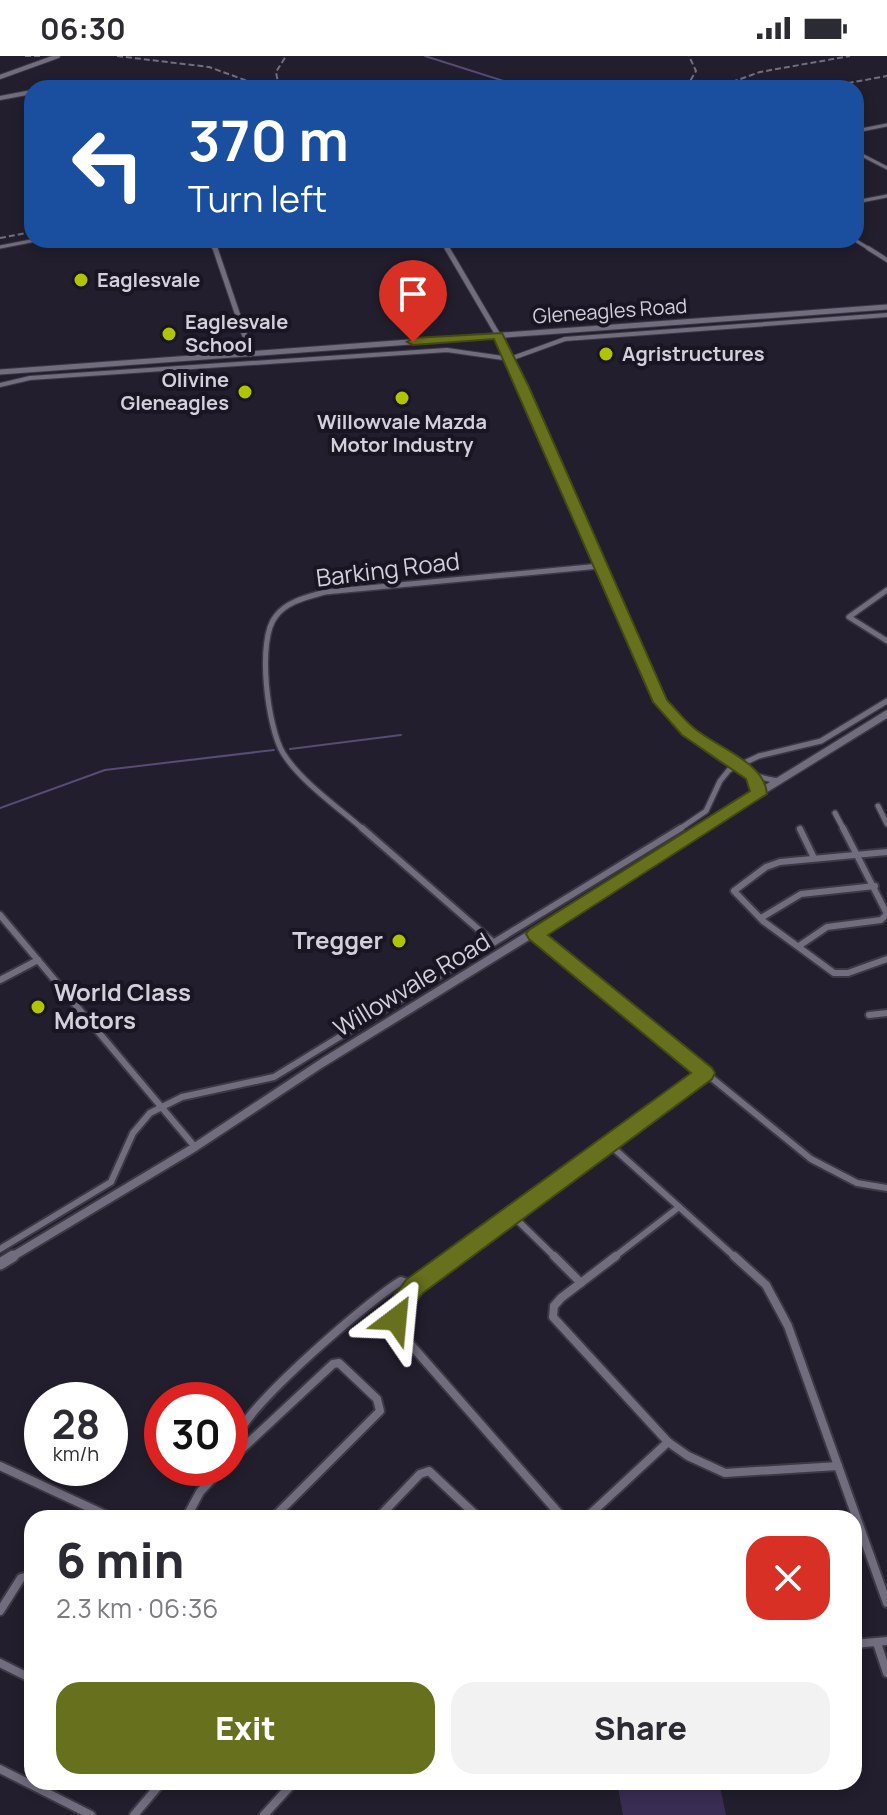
<!DOCTYPE html>
<html lang="en">
<head>
<meta charset="utf-8">
<style>
	:root { --surface:#fff; --page:#f2f2f3; --text:#2b2b33; --muted:#7c7c81; --accent:#67701d }
	body { margin:0; font-family:Manrope,sans-serif; background:var(--page); color:var(--text); height:100vh; display:flex; flex-direction:column; font-size:30px; white-space:nowrap }
	* { box-sizing:border-box; margin:0 }
	p { font-size:26px; color:var(--muted) }
	.icon { flex:none; width:44px; height:44px; fill:none; stroke:currentColor; stroke-width:2; stroke-linecap:round; stroke-linejoin:round }
	.map { position:relative; flex:1; overflow:hidden }
	.details { position:absolute; left:24px; top:1454px; width:838px; height:280px; display:flex; flex-direction:column; background:var(--surface); border-radius:24px; box-shadow:0 4px 12px #0003 }
	.details>* { flex:none }
	.banner { position:absolute; left:24px; top:24px; width:840px; height:168px; border-radius:24px; box-shadow:0 4px 12px #0003; background:#1a4fa0; color:#fff; overflow:hidden }
	.speed { position:absolute; left:24px; top:1326px; display:flex; gap:16px; font-size:40px; font-weight:700; text-align:center }
	.speed>* { display:grid; place-content:center; width:104px; height:104px; border-radius:50%; background:var(--surface); box-shadow:0 4px 12px #0003; line-height:1 }
	.speed small { font-size:20px; font-weight:400 }
	.speed .limit { border:12px solid #d22; background:#fff; color:#111 }
	.pin { position:absolute; display:grid; place-items:center; width:68px; height:68px; color:#fff; margin:-82px -34px; border-radius:50% 50% 50% 0; rotate:-45deg; box-shadow:0 0 8px #0007 }
	.pin .icon { rotate:45deg }
	.me { position:absolute; width:88px; margin:-44px; rotate:29deg; stroke-linejoin:round; filter:drop-shadow(0 0 6px #0008) }
	.turn { display:flex; align-items:center; gap:28px; height:168px; padding:0 32px; font-size:36px }
	.turn .icon { width:104px; height:104px; stroke-width:2.5 }
	.turn b { display:block; font-size:56px; line-height:68px }
	.round { display:grid; place-items:center; flex:none; width:84px; height:84px; border-radius:24px; background:var(--page) }
	.summary { display:flex; align-items:center; justify-content:space-between; height:136px; padding:0 32px }
	h1 { font-size:48px; font-weight:800; line-height:60px }
	.primary-button { display:flex; gap:16px; margin-top:auto; padding:16px 32px }
	.primary-button a { flex:1; height:92px; border-radius:24px; background:var(--accent); color:#fff; font-size:32px; font-weight:800; line-height:92px; text-align:center }
	.primary-button a+a { background:var(--page); color:var(--text) }
	.status { display:flex; justify-content:space-between; align-items:center; height:56px; padding:0 40px; background:var(--surface); direction:ltr }
	.status svg { height:22px; fill:currentColor }
	.map>svg:first-child { display:block }
</style>
</head>
<body>
<div class="status"><b>06:30</b><svg viewBox="0 0 49 12"><path d="M0 12V9h3v3zM5 12V6h3v6zM10 12V3h3v9zM15 12V0h3v12zM26 1h20v11H26zM47 4h2v5h-2z"/></svg></div>
<div class="map">
<svg width="887" height="1759" viewBox="0 0 887 1759">
	<rect width="100%" height="100%" fill="#221e2d"/>
	<path fill="#3a2d54" d="M617,1726H719L726,1759H623Z"/>
	<g fill="none" stroke-linecap="round" stroke-linejoin="round">
		<g stroke="#584b76" stroke-width="2">
			<path d="M425,0L526,32"/>
			<path d="M290,693L401,679"/>
			<path d="M0,752L105,714L274,694"/>
		</g>
		<defs>
			<g id="street-far4">
				<path d="M856,75L887,69"/>
				<path d="M856,96L887,112"/>
				<path d="M856,146L887,140"/>
				<path d="M458,184L467,188L489,184"/>
				<path d="M855,184L871,194"/>
				<path d="M0,191L36,184"/>
			</g>
			<g id="street-far3">
				<path d="M868,192L887,204"/>
				<path d="M498,279L574,446"/>
				<path d="M0,329L30,322L447,294L510,303L565,283L887,259"/>
			</g>
			<g id="street-far2">
				<path d="M573,444L660,646C689,682 732,719 779,725"/>
				<path d="M887,534L849,561L887,585"/>
				<path d="M878,750L887,768"/>
				<path d="M835,757L844,774"/>
				<path d="M364,774C339,752 300,725 283,697C268,673 256,583 276,560C287,545 308,541 325,536L600,510"/>
				<path d="M678,774L706,755L720,725L729,714L759,700L821,685L887,645"/>
			</g>
			<g id="street-far1">
				<path d="M362,772L493,886"/>
				<path d="M800,773L814,802"/>
				<path d="M887,796L780,806L766,811L734,835L763,865L834,917H848L887,903"/>
				<path d="M0,859L195,1091"/>
				<path d="M761,862L801,838L875,830"/>
				<path d="M535,878L811,1103L857,1127L887,1132"/>
				<path d="M799,890L827,871L881,864L887,858L843,772"/>
				<path d="M0,924L38,904"/>
				<path d="M869,959L887,957"/>
				<path d="M610,1089L736,1202"/>
				<path d="M512,1159L556,1202"/>
				<path d="M0,1193L111,1126L133,1077L150,1057L182,1041L274,1021L681,772"/>
				<path d="M452,1202L705,1017"/>
				<path d="M613,1202L679,1151"/>
			</g>
			<g id="street">
				<path d="M455,1200C428,1219 398,1237 397,1273L563,1462"/>
				<path d="M554,1200L581,1227"/>
				<path d="M616,1200L561,1242L554,1250L553,1261L668,1386L688,1400L725,1417L838,1410"/>
				<path d="M734,1200L766,1229L788,1270L887,1547"/>
				<path d="M237,1398C237,1392 237,1385 238,1379C250,1347 369,1244 401,1225L415,1230"/>
				<path d="M230,1404L333,1308L339,1307L377,1343L380,1355L273,1462"/>
				<path d="M0,1410L112,1462"/>
				<path d="M186,1462L200,1436L222,1412"/>
				<path d="M378,1462L420,1418L429,1415L479,1462"/>
				<path d="M586,1462L668,1386"/>
				<path d="M0,1555L21,1522L32,1519"/>
				<path d="M877,1587L887,1617"/>
				<path d="M854,1588L887,1585"/>
				<path d="M0,1607L32,1623"/>
				<path d="M0,1713L91,1759"/>
				<path d="M134,1759L162,1726"/>
				<path d="M264,1759L294,1726"/>
			</g>
			<g id="secondary-far4">
				<path d="M0,21L58,0"/>
				<path d="M53,32L75,29L86,32"/>
				<path d="M0,42L32,36"/>
				<path d="M208,184L216,194"/>
				<path d="M442,184L448,194"/>
			</g>
			<g id="secondary-far3">
				<path d="M215,192L251,298"/>
				<path d="M447,192L498,279"/>
				<path d="M0,316L887,251"/>
			</g>
			<path id="secondary-far2" d="M699,774L887,658"/>
			<path id="secondary-far1" d="M10,1202L195,1091L322,1007L703,772"/>
			<path id="secondary" d="M0,1208L13,1200"/>
		</defs>
		<use href="#street-far4" stroke="#3c3844" stroke-width="5"/>
		<use href="#street-far3" stroke="#3c3844" stroke-width="6"/>
		<use href="#street-far2" stroke="#3c3844" stroke-width="8"/>
		<use href="#street-far1" stroke="#3c3844" stroke-width="10"/>
		<use href="#street" stroke="#3c3844" stroke-width="12"/>
		<use href="#secondary-far4" stroke="#3c3844" stroke-width="6"/>
		<use href="#secondary-far3" stroke="#3c3844" stroke-width="7"/>
		<use href="#secondary-far2" stroke="#3c3844" stroke-width="10"/>
		<use href="#secondary-far1" stroke="#3c3844" stroke-width="12"/>
		<use href="#secondary" stroke="#3c3844" stroke-width="15"/>
		<use href="#street-far4" stroke="#716c7e" stroke-width="3"/>
		<use href="#street-far3" stroke="#716c7e" stroke-width="4"/>
		<use href="#street-far2" stroke="#716c7e" stroke-width="5"/>
		<use href="#street-far1" stroke="#716c7e" stroke-width="6"/>
		<use href="#street" stroke="#716c7e" stroke-width="8"/>
		<use href="#secondary-far4" stroke="#716c7e" stroke-width="4"/>
		<use href="#secondary-far3" stroke="#716c7e" stroke-width="5"/>
		<use href="#secondary-far2" stroke="#716c7e" stroke-width="7"/>
		<use href="#secondary-far1" stroke="#716c7e" stroke-width="8"/>
		<use href="#secondary" stroke="#716c7e" stroke-width="11"/>
		<g stroke="#726f7c" stroke-width="2" stroke-dasharray="6 3" stroke-linecap="butt">
			<path d="M25,0H40"/>
			<path d="M117,0L209,11L267,32"/>
			<path d="M279,32L276,16L286,0"/>
			<path d="M686,32L696,15L689,0"/>
			<path d="M715,32L760,16L850,0"/>
			<path d="M821,32L887,20"/>
			<path d="M0,182L32,176"/>
		</g>
	</g>
	<path fill="#67701d" stroke="#434913" stroke-width="2" d="M502,277L529,331L667,644C676,653 684,664 694,672C716,691 765,706 767,738L548,879L712,1012L715,1017L712,1023L423,1237L411,1253L404,1271L396,1274L388,1271L385,1263L393,1241L407,1223L691,1017L529,883L526,878L529,874L750,735L746,723L682,679L653,646L494,283L413,289L407,286L413,282Z"/>
	<g fill="#b0c502" stroke="#191523" stroke-width="3">
		<circle cx="81" cy="224" r="8"/>
		<circle cx="169" cy="278" r="8"/>
		<circle cx="606" cy="298" r="8"/>
		<circle cx="245" cy="336" r="8"/>
		<circle cx="402" cy="342" r="8"/>
		<circle cx="399" cy="885" r="8"/>
		<circle cx="38" cy="951" r="8"/>
	</g>
	<g text-anchor="middle" stroke-width="8" stroke-linejoin="round" paint-order="stroke">
		<g font-size="20" font-weight="bold" fill="#d2d0da" stroke="#191523" text-anchor="start">
			<text x="97" y="231">Eaglesvale</text>
			<text x="185" y="273">Eaglesvale<tspan x="185" dy="23">School</tspan></text>
			<text x="622" y="305">Agristructures</text>
			<text x="229" y="331" text-anchor="end">Olivine<tspan x="229" dy="23">Gleneagles</tspan></text>
			<text x="402" y="373" text-anchor="middle">Willowvale Mazda<tspan x="402" dy="23">Motor Industry</tspan></text>
		</g>
		<g font-size="20" fill="#d2d0da" stroke="#191523">
			<text transform="translate(610 255) rotate(-4)" y="7">Gleneagles Road</text>
		</g>
		<g font-size="24" fill="#d2d0da" stroke="#191523">
			<text transform="translate(388 514) rotate(-7)" y="8">Barking Road</text>
			<text transform="translate(412 929) rotate(-31)" y="8">Willowvale Road</text>
		</g>
		<g font-size="24" font-weight="bold" fill="#d2d0da" stroke="#191523" text-anchor="end">
			<text x="383" y="893">Tregger</text>
			<text x="54" y="945" text-anchor="start">World Class<tspan x="54" dy="28">Motors</tspan></text>
		</g>
	</g>
</svg>
<div class="speed"><div>28<small>km/h</small></div><div class="limit">30</div></div>
<div class="pin" style="left:413px;top:286px;background:#d93025"><svg class="icon" aria-label="arrive" viewBox="0 0 24 24"><path d="M6 21V4h12l-3 4 3 4H6"/></svg></div>
<svg class="me" style="left:396px;top:1263px" viewBox="-20 -20 40 40"><path d="M0-17L14 15 0 8-14 15z" fill="#67701d" stroke="#fff" stroke-width="4"/></svg>
<div class="banner">
<div class="turn"><svg class="icon" aria-label="left" viewBox="0 0 24 24"><path d="M17 20v-9H6M10 6l-5 5 5 5"/></svg><div><b>370 m</b>Turn left</div></div>
</div>
<section class="details">
<div class="summary"><div><h1>6 min</h1><p>2.3 km · 06:36</p></div><a class="round" style="background:#d93025;color:#fff"><svg class="icon" aria-label="close" viewBox="0 0 24 24"><path d="M6 6l12 12M18 6L6 18"/></svg></a></div>
<div class="primary-button"><a>Exit</a><a>Share</a></div>
</section>
</div>
</body>
</html>
